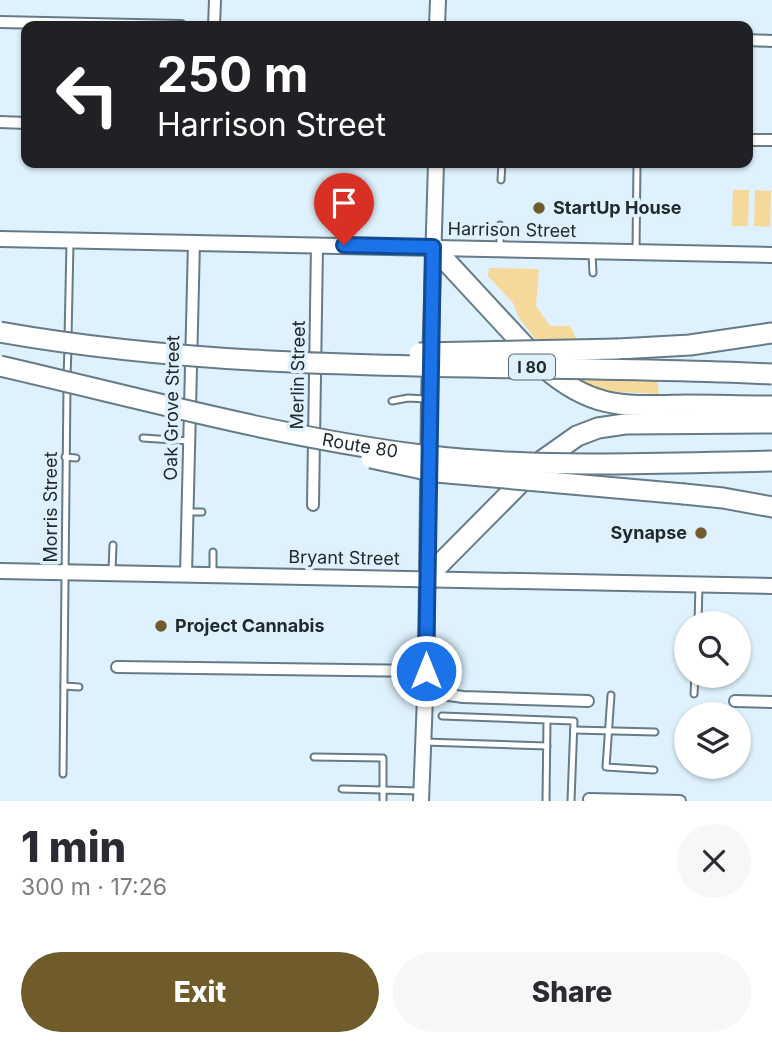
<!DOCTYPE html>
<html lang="en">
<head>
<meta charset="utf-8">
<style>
	:root { --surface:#fff; --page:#f7f7f7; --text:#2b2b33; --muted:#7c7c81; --accent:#705c2b }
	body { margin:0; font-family:Inter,sans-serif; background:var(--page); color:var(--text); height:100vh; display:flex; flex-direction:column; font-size:26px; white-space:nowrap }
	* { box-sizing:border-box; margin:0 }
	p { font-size:23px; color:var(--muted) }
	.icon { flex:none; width:38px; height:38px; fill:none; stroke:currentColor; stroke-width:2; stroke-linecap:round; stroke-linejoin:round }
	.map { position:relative; height:801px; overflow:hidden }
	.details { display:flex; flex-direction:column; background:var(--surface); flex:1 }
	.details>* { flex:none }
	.banner { position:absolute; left:21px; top:21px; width:732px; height:147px; border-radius:14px; box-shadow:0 2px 5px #0004; background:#202124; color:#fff; overflow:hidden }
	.tools { position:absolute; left:674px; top:611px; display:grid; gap:14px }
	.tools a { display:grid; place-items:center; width:77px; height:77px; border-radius:50%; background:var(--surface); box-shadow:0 2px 5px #0004; font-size:35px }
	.pin { position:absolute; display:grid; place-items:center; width:60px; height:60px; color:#fff; margin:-72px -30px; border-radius:50% 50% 50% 0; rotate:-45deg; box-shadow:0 0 7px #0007 }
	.pin .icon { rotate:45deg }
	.me { position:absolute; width:77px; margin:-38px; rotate:0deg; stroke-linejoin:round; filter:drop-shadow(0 0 5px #0008) }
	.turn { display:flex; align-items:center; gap:24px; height:147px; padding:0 21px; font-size:32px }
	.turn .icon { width:91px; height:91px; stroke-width:2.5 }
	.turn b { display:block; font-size:49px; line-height:60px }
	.round { display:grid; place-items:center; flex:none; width:74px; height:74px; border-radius:37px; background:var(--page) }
	.summary { display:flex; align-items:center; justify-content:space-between; height:119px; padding:0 21px }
	h1 { font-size:42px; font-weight:800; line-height:52px }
	.primary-button { display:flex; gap:14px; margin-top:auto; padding:14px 21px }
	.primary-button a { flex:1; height:80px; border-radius:42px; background:var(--accent); color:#fff; font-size:28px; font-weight:800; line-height:80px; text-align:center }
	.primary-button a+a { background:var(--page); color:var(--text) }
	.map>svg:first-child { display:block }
</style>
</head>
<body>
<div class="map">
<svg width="772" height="801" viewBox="0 0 772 801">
	<rect width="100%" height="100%" fill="#def1fc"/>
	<g fill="#f4d99a">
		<path d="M733,190H749L748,226H732Z"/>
		<path d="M755,190L771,191L770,227L754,226Z"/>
		<path d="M489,268L539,269L536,306L550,326H570L583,352L614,378L657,379L659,394L606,391L581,383L555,364L519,318L513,303L488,276Z"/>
	</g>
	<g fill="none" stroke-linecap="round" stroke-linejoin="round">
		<defs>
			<g id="lane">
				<path d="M501,180L502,163"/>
				<path d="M500,248V225"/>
				<path d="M636,251L637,163"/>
				<path d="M592,254L593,273"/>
				<path d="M68,338L70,243"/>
				<path d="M67,377L68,348"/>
				<path d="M392,401L408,398L426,399"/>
				<path d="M143,438L189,441"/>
				<path d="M65,457L76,458"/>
				<path d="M187,512H202"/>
				<path d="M112,570L113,545"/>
				<path d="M213,572V552"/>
				<path d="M698,623L699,585"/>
				<path d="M64,686L79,687"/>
				<path d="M694,694L695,676"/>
				<path d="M611,695L606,767L654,770"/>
				<path d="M442,716L547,720L546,801"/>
				<path d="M547,720L574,721L571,801"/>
				<path d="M574,730L655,732"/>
				<path d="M424,742L547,746"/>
				<path d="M314,757L383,758V790L342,789"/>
				<path d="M63,774L67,386"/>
				<path d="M383,801V790L419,791"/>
			</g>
			<g id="street">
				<path d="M0,22L181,26"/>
				<path d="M214,26L215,0"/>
				<path d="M747,40L772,41"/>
				<path d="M0,122L26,123"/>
				<path d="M747,140H772"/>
				<path d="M313,505L317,245"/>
				<path d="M186,575L194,242"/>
				<path d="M117,667L426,671"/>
				<path d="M425,694H442L463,697L588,701"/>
				<path d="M735,701L772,702"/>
				<path d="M589,799L680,801"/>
			</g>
			<g id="secondary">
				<path d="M437,26L438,0"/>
				<path d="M0,239L772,255"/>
				<path d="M0,571L772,586"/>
				<path d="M421,801L426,671L429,399L436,163"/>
			</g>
			<g id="highway">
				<path d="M433,247L545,368C593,410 626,406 686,405C714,405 743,406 772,406"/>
				<path d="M618,349L690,345L772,333"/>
				<path d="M684,494L723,498L772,507"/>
				<path d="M426,578L543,460L577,436L598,428L625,424L772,423"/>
			</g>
		</defs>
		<use href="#lane" stroke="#657b87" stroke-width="9"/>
		<use href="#street" stroke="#657b87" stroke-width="14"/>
		<use href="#secondary" stroke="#657b87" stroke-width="18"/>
		<use href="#highway" stroke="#657b87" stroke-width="23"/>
		<use href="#lane" stroke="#fff" stroke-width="5"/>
		<use href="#street" stroke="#fff" stroke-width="10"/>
		<use href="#secondary" stroke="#fff" stroke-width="14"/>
		<use href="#highway" stroke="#fff" stroke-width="19"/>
		<defs>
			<g id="highway-bridge">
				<path d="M0,332C254,377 515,362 772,374"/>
				<path d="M419,353L618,349"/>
				<path id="s1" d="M0,366C139,398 279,437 421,455C538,469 655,463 772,461"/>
				<path d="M371,458L436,472L684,494"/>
			</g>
		</defs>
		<use href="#highway-bridge" stroke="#657b87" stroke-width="23" stroke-linecap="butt"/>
		<use href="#highway-bridge" stroke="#fff" stroke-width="19"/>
	</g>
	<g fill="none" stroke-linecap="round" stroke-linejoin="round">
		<defs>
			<path id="route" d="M344,245L433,247L426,671"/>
		</defs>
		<use href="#route" stroke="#114b97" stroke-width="18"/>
		<use href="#route" stroke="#1a73e8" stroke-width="12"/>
	</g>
	<g fill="#705c2b" stroke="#def1fc" stroke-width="2.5">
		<circle cx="539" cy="208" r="7"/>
		<circle cx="701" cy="533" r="7"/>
		<circle cx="161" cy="626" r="7"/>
	</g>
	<g text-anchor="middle" stroke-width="7" stroke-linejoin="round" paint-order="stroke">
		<rect fill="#def1fc" stroke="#59656c" stroke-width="2" x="509" y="354.5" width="46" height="25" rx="5"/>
		<g font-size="16" font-weight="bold" fill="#20292e">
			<text x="532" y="373">I 80</text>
		</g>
		<g font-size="18" font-weight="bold" fill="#20292e" stroke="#def1fc" text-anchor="start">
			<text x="553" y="214">StartUp House</text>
			<text x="687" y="539" text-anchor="end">Synapse</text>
			<text x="175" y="632">Project Cannabis</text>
		</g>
		<g font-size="18" fill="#20292e" stroke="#def1fc">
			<text transform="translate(512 230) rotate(1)" y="6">Harrison Street</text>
			<text transform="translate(298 375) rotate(-89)" y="6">Merlin Street</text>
			<text transform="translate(172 408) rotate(-89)" y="6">Oak Grove Street</text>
			<text dy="6" stroke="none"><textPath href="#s1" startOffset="369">Route 80</textPath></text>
			<text transform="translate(51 507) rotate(-90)" y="6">Morris Street</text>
			<text transform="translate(344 558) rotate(1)" y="6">Bryant Street</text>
		</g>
	</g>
</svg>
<div class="tools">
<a><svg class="icon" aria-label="search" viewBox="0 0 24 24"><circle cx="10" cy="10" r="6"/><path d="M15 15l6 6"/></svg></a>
<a><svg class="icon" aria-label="layers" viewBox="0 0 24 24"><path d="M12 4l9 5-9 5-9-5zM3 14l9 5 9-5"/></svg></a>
</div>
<div class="pin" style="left:344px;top:245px;background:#d93025"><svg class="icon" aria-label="arrive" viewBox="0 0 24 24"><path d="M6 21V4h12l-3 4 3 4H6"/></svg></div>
<svg class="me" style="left:426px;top:671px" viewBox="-20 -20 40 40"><circle r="17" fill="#1a73e8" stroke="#fff" stroke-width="3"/><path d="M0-11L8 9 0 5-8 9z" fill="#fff"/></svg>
<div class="banner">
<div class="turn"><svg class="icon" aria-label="left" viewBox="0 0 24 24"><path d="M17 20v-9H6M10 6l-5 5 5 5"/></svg><div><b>250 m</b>Harrison Street</div></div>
</div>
</div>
<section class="details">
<div class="summary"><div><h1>1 min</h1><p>300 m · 17:26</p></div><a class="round"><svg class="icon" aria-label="close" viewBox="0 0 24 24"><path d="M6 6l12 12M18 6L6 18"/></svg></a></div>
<div class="primary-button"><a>Exit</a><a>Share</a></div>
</section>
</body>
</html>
